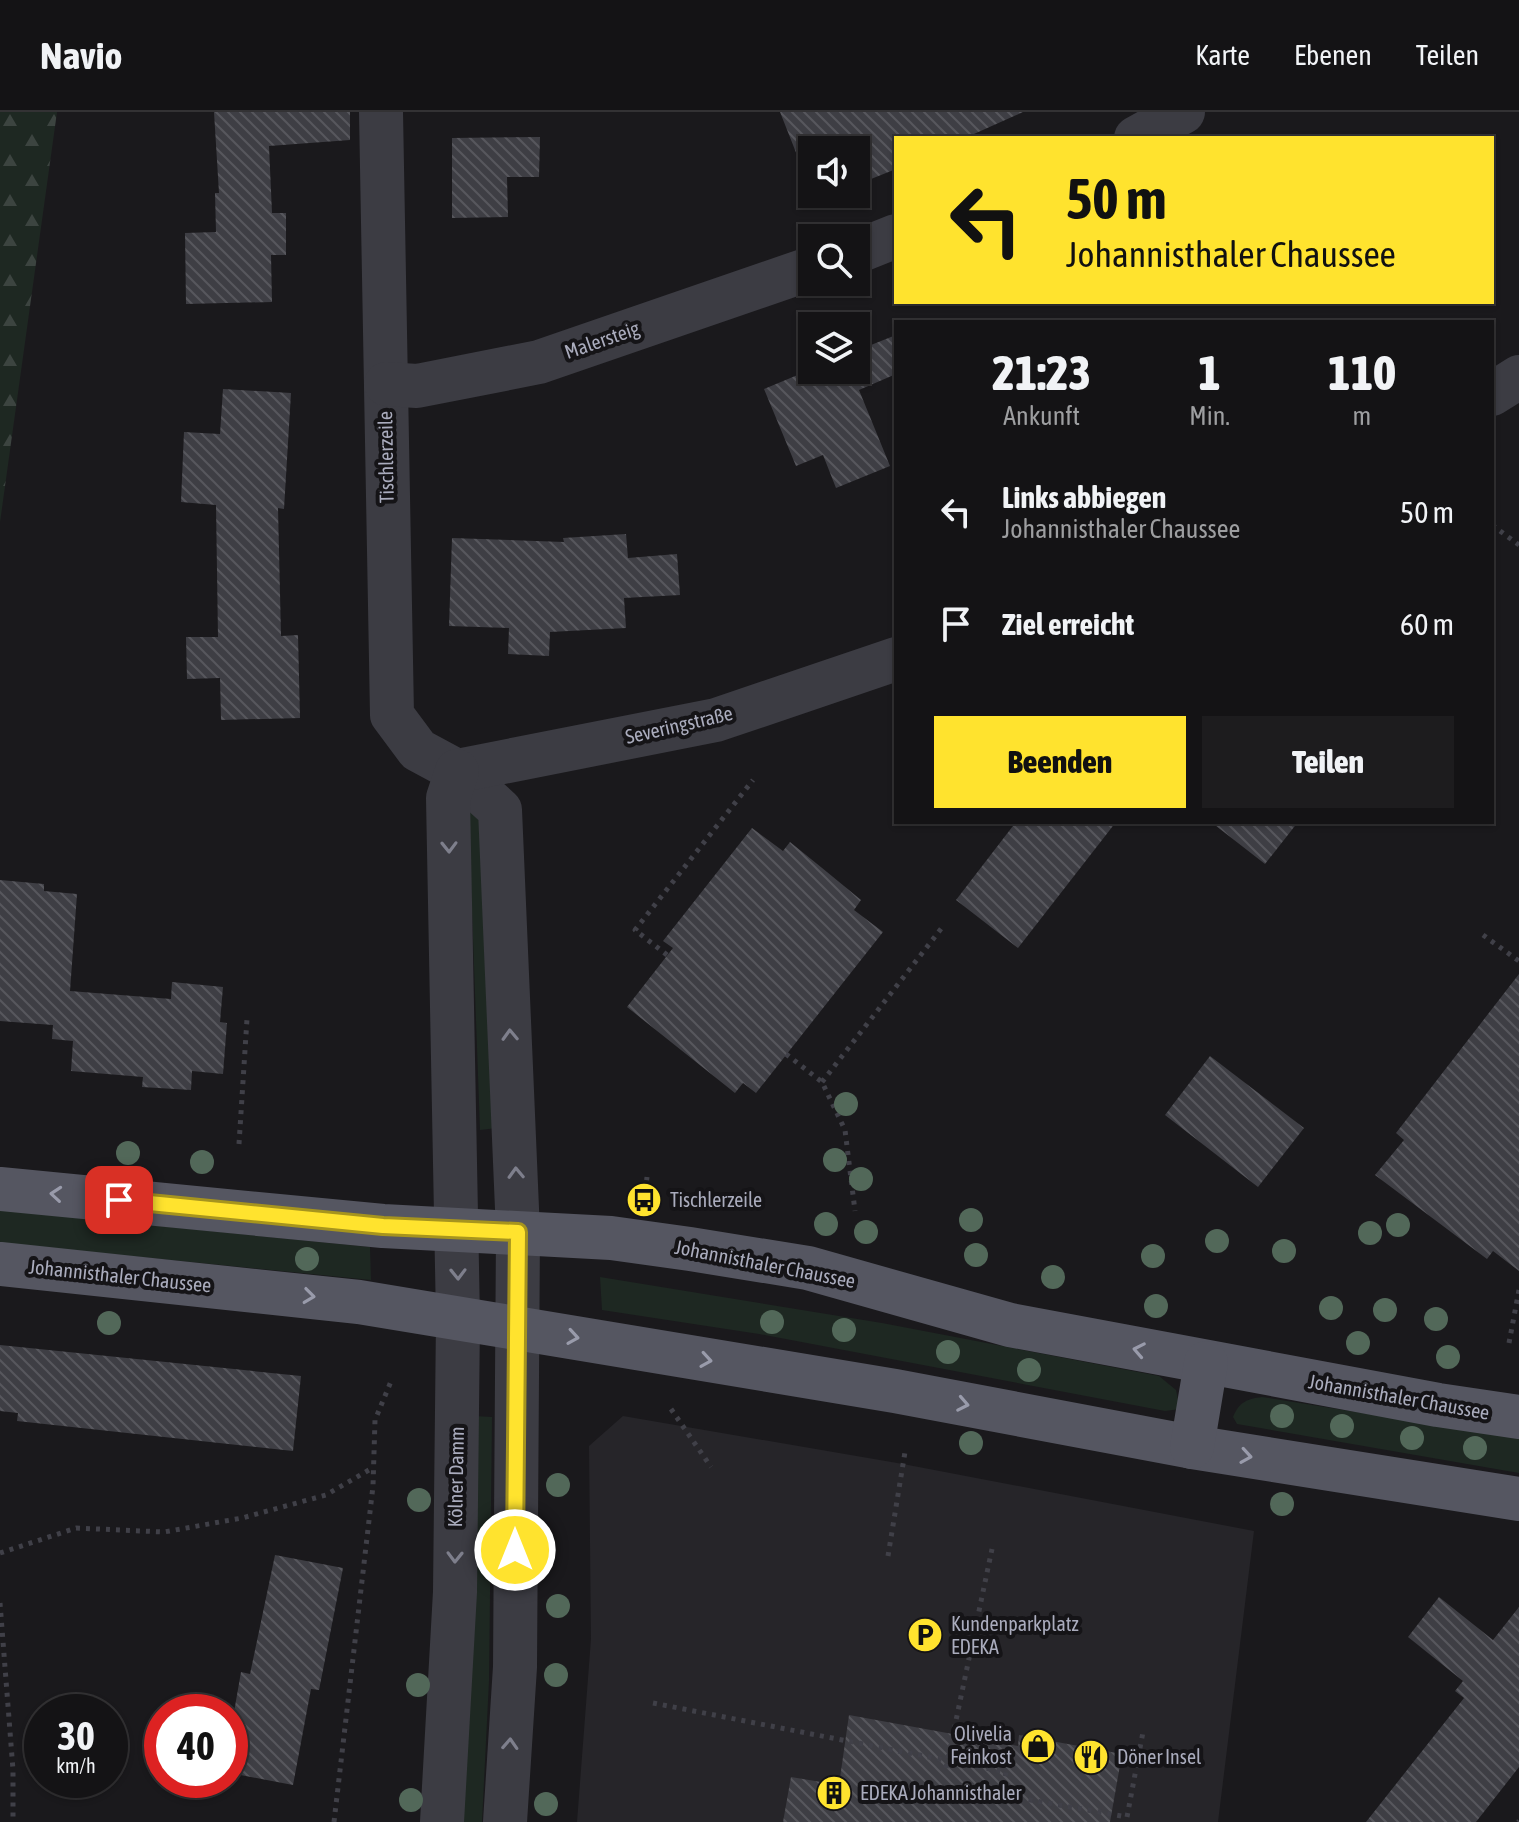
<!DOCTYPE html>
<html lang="de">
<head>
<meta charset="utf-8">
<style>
	:root { --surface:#141315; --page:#1d1c1e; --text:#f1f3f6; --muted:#9d9ea0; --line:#333234; --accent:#ffe32e }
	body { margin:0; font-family:"Asap Condensed",sans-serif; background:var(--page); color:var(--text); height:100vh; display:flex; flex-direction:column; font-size:30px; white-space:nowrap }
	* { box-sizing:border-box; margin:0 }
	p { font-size:26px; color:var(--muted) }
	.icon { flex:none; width:44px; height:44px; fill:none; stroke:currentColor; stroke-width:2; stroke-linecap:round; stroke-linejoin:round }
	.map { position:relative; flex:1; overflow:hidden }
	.side { position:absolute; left:894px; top:208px; width:600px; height:504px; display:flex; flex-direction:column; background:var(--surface); border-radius:0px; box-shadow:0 2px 6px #0004,0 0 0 2px var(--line) }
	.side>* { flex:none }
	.guide { position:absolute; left:894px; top:24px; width:600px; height:168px; border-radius:0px; box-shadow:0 2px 6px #0004,0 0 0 2px var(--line); background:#ffe32e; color:#111; overflow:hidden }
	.buttons { position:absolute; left:798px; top:24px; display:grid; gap:16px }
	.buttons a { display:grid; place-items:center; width:72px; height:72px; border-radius:0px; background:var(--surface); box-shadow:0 2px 6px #0004,0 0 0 2px var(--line); font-size:40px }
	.speed { position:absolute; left:24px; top:1582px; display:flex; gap:16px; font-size:40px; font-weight:700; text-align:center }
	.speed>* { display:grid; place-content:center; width:104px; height:104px; border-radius:50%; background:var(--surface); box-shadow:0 2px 6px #0004,0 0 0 2px var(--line); line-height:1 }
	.speed small { font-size:20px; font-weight:400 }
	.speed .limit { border:12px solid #d22; background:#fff; color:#111 }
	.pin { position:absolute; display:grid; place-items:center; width:68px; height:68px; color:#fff; margin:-34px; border-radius:16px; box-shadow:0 4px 12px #0006 }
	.me { position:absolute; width:88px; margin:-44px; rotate:0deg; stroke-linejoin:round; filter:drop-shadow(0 0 6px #0008) }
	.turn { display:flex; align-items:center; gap:28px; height:168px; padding:0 40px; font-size:36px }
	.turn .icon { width:104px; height:104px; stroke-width:2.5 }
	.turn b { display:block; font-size:56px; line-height:68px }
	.eta { display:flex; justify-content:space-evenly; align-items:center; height:136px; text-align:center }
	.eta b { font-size:48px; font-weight:800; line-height:56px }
	.primary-button { display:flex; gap:16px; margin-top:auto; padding:16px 40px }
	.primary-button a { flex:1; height:92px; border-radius:0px; background:var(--accent); color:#111; font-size:32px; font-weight:800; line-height:92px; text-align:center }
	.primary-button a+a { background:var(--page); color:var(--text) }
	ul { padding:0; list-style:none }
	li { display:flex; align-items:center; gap:24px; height:112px; padding:0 40px }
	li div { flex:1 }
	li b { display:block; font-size:30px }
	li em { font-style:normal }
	header { display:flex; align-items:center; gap:48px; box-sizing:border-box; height:112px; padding:0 40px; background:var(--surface); border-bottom:2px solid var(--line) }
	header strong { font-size:38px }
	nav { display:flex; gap:44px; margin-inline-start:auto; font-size:28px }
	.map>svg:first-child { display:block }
</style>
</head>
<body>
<header>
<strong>Navio</strong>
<nav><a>Karte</a><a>Ebenen</a><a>Teilen</a></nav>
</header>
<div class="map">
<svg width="1519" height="1710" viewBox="0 0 1519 1710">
	<defs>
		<pattern id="forest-firs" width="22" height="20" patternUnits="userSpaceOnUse" patternTransform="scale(2)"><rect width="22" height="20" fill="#1e2822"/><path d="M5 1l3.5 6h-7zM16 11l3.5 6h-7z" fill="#3c4440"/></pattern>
		<pattern id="building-back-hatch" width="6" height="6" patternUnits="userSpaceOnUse" patternTransform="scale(2)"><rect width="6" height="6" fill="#3e3e44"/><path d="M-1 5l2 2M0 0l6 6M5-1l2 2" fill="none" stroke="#57575d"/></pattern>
	</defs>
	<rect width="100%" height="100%" fill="#1a191c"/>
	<path fill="#262529" d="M623,1304L903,1352L1254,1419L1218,1710H577L591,1527L589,1334Z"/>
	<g fill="#1e2822">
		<path d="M479,684L497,1016L480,1018L468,689Z"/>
		<path d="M0,1098L370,1135L371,1168L0,1131Z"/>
		<path d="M600,1165L882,1211L1159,1264L1176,1278L1180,1297L1165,1299L759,1222L602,1198Z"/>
		<path d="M1262,1285L1519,1326V1361L1237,1312L1233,1305C1239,1290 1247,1287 1262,1285Z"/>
		<path d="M474,1304L492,1305L489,1569L482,1710H461Z"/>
	</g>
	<path fill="url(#forest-firs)" d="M0,0H57L0,410Z"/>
	<g fill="url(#building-back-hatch)">
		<path d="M214,0H350V28L269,34L272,101H286V143H271L272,190L186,192L185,121L216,120L215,81H219Z"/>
		<path d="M780,0H1023L965,26H896V57L856,73V38H812V81Z"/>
		<path d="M540,25L539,65H507L508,105L452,106V26Z"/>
		<path d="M896,223V262L859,278L890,354L836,376L823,343L796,354L764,277L812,257L856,258V239Z"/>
		<path d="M223,277L291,281L284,397L278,396L281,524L298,523L300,606L221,608L220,566L187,567L186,525H218L216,393L181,390L184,320L220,322Z"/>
		<path d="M626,422L628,446L677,442L680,483L624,486L626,516L550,520L549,544L508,542L509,516L449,514L452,426L564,430L563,426Z"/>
		<path d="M1016,710H1116L1018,836L956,788Z"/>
		<path d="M1211,710H1298L1265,752Z"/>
		<path d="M752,716L783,739L790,730L827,760L861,788L854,798L883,820L756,981L743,971L735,981L627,895L673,836L663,829Z"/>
		<path d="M0,768L44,772V779L77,782L70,879L171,887L172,870L223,875L220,910L227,911L223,962L192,959L191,978L142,975L143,965L71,959L73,929L52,927L53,913L0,909Z"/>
		<path d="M1519,862V1159L1493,1139L1487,1147L1375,1063L1404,1028L1396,1021Z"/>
		<path d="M1210,944L1304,1016L1258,1075L1165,1003Z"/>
		<path d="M0,1233L301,1264L293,1339L17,1309L18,1301L0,1299Z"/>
		<path d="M275,1443L343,1456L319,1578L311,1577L293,1673L230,1661V1623L241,1560L250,1562Z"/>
		<path d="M1439,1485L1493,1528L1519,1495V1655L1476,1710H1366L1464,1586L1455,1579L1463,1569L1408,1525Z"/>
		<path d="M849,1603L1018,1634L1019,1623L1122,1642L1110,1710H783L791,1665L839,1673Z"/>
	</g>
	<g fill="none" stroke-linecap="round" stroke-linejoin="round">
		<g stroke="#404048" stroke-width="5" stroke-dasharray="4 6" stroke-linecap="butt">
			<path d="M1492,413L1519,433"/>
			<path d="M1483,823L1519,849"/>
			<path d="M667,843L635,818L753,668"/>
			<path d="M786,942L822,970L845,1018L855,1099"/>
			<path d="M822,970L944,813"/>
			<path d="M239,1032L247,907"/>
			<path d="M644,1088L647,1065"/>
			<path d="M1509,1231L1519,1178"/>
			<path d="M671,1297L711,1355"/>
			<path d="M0,1441L76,1416L164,1420L242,1406L326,1383L374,1355"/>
			<path d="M888,1444L905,1340"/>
			<path d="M0,1491L13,1658V1710"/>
			<path d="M653,1591L1006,1660L1002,1683L1127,1705L1143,1620"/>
			<path d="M946,1656L992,1437"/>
			<path d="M334,1710L373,1374L375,1308L392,1267"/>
			<path d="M1518,1710L1519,1709"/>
		</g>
		<g stroke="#3c3c43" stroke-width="44">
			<path d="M381,0L392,603L418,638L457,659L500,698L518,1120L515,1555L505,1710"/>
			<path d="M1136,26L1183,0"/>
			<path d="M856,140L896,124"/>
			<path d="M386,272L417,274L539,250L812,156"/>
			<path d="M1492,282L1519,265"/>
			<path d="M457,659L716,608L896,547"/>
			<path d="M442,1710L455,1480L458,1207L448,686L457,659"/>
		</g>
		<g stroke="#555661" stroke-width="44">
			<path d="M0,1077L383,1114L611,1126L690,1137L808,1156L1010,1213L1438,1293L1519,1305"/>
			<path d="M0,1152L359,1190L895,1279L1192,1335L1519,1387"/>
			<path d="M1192,1335L1206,1251"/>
		</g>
	</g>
	<g fill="#526859">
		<circle cx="846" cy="992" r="12"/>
		<circle cx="128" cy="1041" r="12"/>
		<circle cx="835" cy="1048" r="12"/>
		<circle cx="202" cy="1050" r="12"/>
		<circle cx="861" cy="1067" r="12"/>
		<circle cx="971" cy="1108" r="12"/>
		<circle cx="826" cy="1112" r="12"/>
		<circle cx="1398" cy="1113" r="12"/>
		<circle cx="866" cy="1120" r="12"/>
		<circle cx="1370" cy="1121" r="12"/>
		<circle cx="1217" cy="1129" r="12"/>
		<circle cx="1284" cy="1139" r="12"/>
		<circle cx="976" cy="1143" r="12"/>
		<circle cx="1153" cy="1144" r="12"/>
		<circle cx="307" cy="1147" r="12"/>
		<circle cx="1053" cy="1165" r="12"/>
		<circle cx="1156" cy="1194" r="12"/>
		<circle cx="1331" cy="1196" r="12"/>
		<circle cx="1385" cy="1198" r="12"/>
		<circle cx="1436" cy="1207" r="12"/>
		<circle cx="772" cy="1210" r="12"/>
		<circle cx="109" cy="1211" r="12"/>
		<circle cx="844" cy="1218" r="12"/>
		<circle cx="1358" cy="1231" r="12"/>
		<circle cx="948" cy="1240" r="12"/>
		<circle cx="1448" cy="1245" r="12"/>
		<circle cx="1029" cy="1258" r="12"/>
		<circle cx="1282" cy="1304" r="12"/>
		<circle cx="1342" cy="1314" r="12"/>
		<circle cx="1412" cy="1326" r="12"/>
		<circle cx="971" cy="1331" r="12"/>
		<circle cx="1475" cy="1336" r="12"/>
		<circle cx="558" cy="1373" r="12"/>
		<circle cx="419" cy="1388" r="12"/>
		<circle cx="1282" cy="1392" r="12"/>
		<circle cx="558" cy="1494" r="12"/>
		<circle cx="556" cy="1563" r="12"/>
		<circle cx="418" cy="1573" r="12"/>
		<circle cx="411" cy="1688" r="12"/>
		<circle cx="546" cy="1692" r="12"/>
	</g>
	<defs><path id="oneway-chevron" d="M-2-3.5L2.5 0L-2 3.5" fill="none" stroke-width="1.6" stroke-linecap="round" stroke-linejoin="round" transform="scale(2)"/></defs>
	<g stroke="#7e7f8c">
		<use href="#oneway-chevron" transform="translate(449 735) rotate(89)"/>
		<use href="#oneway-chevron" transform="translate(510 923) rotate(-92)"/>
		<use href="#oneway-chevron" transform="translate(516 1061) rotate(-92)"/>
		<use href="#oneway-chevron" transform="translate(458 1162) rotate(89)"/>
		<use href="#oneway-chevron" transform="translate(455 1445) rotate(91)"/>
		<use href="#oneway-chevron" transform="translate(510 1632) rotate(-87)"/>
	</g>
	<g stroke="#999bab">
		<use href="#oneway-chevron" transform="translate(56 1082) rotate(-175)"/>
		<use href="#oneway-chevron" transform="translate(309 1184) rotate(7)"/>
		<use href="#oneway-chevron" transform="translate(573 1225) rotate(9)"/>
		<use href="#oneway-chevron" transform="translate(1139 1238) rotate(-169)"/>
		<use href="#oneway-chevron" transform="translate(706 1248) rotate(9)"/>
		<use href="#oneway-chevron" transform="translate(963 1292) rotate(11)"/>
		<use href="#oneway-chevron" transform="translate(1246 1344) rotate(9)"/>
	</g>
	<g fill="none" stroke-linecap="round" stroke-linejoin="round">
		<defs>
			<path id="route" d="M119,1088L383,1114L518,1120L515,1438"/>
		</defs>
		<use href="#route" stroke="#a6941e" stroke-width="20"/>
		<use href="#route" stroke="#ffe32e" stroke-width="14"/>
	</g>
	<defs>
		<symbol id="bus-disc" viewBox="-11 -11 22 22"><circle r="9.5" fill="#ffe32e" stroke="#151417"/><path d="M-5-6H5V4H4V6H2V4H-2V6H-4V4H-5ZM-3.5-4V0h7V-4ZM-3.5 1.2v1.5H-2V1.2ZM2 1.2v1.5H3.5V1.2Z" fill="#111"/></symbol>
		<symbol id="parking-disc" viewBox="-11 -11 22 22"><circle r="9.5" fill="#ffe32e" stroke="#151417"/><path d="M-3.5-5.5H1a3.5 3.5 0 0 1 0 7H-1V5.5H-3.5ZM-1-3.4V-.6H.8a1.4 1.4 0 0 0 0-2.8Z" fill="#111"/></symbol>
		<symbol id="shop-disc" viewBox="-11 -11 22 22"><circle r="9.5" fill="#ffe32e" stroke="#151417"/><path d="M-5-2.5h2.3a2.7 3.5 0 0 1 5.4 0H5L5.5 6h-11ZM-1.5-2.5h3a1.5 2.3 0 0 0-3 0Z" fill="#111"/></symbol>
		<symbol id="restaurant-disc" viewBox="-11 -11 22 22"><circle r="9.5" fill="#ffe32e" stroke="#151417"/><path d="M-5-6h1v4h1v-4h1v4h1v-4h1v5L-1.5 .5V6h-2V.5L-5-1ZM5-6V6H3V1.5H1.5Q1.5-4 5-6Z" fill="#111"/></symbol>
		<symbol id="building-disc" viewBox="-11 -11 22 22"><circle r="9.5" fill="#ffe32e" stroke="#151417"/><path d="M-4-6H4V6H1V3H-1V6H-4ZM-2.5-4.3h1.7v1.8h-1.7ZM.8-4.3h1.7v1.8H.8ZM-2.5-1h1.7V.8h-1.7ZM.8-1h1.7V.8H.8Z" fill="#111"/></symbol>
	</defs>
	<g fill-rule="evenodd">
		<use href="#bus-disc" x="624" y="1068" width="40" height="40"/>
		<use href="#parking-disc" x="905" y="1503" width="40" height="40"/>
		<use href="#shop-disc" x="1018" y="1614" width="40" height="40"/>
		<use href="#restaurant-disc" x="1071" y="1625" width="40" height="40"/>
		<use href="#building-disc" x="814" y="1661" width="40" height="40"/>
	</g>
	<g text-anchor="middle" stroke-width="8" stroke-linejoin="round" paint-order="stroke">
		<g font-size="20" fill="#aaacbd" stroke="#151417">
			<text transform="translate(602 228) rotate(-19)" y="7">Malersteig</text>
			<text transform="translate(386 345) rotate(-91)" y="7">Tischlerzeile</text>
			<text transform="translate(679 613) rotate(-13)" y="7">Severingstraße</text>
			<text transform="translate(765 1152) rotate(11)" y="7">Johannisthaler Chaussee</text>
			<text transform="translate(120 1164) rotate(6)" y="7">Johannisthaler Chaussee</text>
			<text transform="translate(1399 1285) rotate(10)" y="7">Johannisthaler Chaussee</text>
			<text transform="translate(456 1365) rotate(-89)" y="7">Kölner Damm</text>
		</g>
		<g font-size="20" fill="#aaacbd" stroke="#151417" text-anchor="start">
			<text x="670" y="1095">Tischlerzeile</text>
			<text x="951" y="1519">Kundenparkplatz<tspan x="951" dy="23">EDEKA</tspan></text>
			<text x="1012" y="1629" text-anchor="end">Olivelia<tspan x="1012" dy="23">Feinkost</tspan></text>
			<text x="1117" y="1652">Döner Insel</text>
			<text x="860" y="1688">EDEKA Johannisthaler</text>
		</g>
	</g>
</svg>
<div class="buttons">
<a><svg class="icon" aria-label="sound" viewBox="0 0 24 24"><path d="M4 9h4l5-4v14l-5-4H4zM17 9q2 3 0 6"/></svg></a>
<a><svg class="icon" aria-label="search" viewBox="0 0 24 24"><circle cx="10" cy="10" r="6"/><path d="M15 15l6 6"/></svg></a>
<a><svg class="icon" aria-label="layers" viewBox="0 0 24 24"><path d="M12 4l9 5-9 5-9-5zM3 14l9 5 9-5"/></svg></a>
</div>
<div class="speed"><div>30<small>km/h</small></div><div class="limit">40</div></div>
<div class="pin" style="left:119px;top:1088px;background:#d93025"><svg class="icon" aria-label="arrive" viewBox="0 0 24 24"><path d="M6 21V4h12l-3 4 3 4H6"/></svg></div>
<svg class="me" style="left:515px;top:1438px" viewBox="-20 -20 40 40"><circle r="17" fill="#ffe32e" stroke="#fff" stroke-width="3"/><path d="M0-11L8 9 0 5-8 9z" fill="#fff"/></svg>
<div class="guide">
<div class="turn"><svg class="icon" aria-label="left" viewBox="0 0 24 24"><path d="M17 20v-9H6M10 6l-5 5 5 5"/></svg><div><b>50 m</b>Johannisthaler Chaussee</div></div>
</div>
<section class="side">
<div class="eta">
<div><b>21:23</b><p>Ankunft</p></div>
<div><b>1</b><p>Min.</p></div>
<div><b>110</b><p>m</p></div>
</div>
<ul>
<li><svg class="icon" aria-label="left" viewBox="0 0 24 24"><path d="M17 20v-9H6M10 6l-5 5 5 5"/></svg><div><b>Links abbiegen</b><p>Johannisthaler Chaussee</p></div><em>50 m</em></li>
<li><svg class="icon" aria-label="arrive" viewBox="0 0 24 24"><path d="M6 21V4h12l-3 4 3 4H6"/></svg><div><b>Ziel erreicht</b></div><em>60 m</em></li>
</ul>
<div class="primary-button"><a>Beenden</a><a>Teilen</a></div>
</section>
</div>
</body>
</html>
